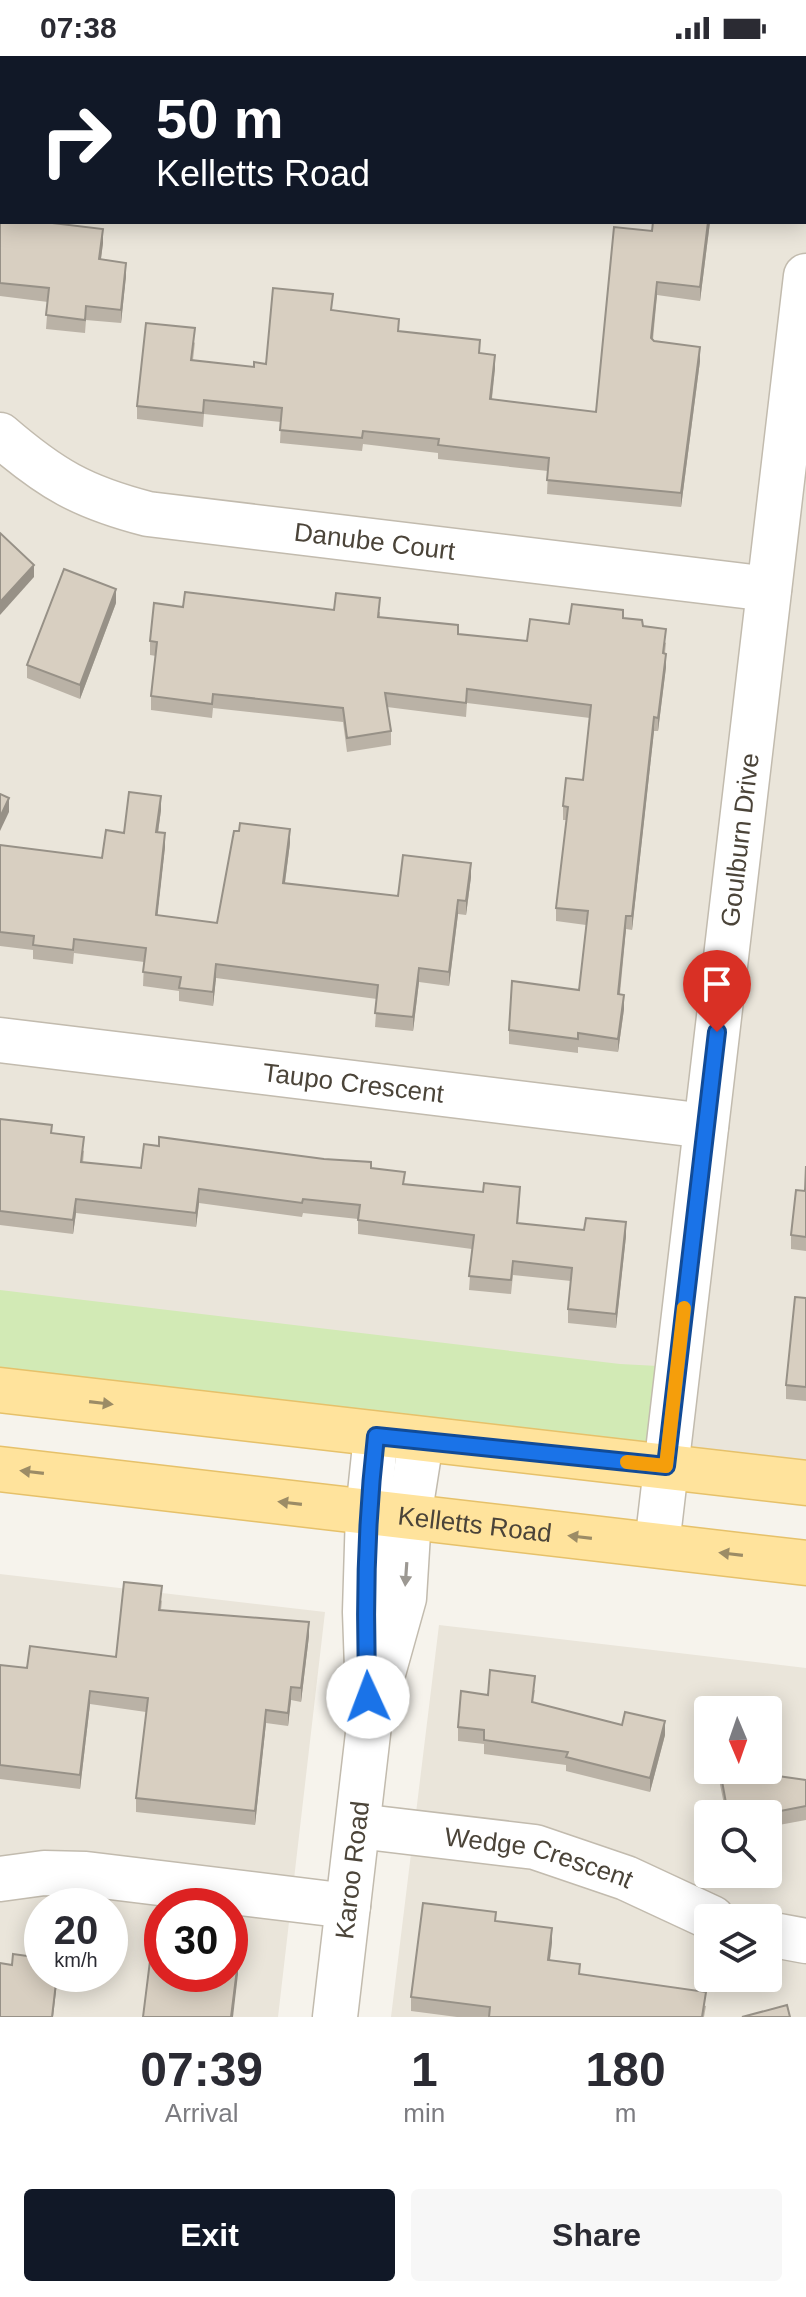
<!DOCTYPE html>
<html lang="en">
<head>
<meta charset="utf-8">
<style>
	:root { --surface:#fff; --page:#f7f7f7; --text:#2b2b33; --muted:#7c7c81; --accent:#111827 }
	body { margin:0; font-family:Arial,sans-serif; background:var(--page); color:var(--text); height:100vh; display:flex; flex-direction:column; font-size:30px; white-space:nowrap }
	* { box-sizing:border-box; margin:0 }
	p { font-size:26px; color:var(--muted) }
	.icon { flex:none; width:44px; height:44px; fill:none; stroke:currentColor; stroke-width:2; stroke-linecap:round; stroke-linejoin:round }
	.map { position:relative; height:1961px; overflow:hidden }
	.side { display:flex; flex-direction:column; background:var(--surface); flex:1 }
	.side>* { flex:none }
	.banner { position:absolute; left:0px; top:0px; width:806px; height:168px; box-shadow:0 4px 20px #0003; background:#111827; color:#fff; overflow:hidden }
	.needle { width:52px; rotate:178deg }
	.buttons { position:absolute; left:694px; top:1640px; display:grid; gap:16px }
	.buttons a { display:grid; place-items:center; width:88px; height:88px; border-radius:8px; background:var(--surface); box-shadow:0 4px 20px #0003; font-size:40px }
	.speed { position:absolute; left:24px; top:1832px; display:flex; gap:16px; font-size:40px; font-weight:700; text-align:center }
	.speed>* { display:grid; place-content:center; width:104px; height:104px; border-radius:50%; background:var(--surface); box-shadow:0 4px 20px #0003; line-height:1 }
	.speed small { font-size:20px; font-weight:400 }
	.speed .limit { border:12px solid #d22; background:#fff; color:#111 }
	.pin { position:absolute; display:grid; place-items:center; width:68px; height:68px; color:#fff; margin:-82px -34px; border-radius:50% 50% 50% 0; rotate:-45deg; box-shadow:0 0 8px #0007 }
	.pin .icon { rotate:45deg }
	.me { position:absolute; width:88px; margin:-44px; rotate:358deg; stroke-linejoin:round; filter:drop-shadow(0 0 6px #0008) }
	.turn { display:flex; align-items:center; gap:28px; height:168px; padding:0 24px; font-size:36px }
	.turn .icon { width:104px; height:104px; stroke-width:2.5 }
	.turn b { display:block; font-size:56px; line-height:68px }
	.eta { display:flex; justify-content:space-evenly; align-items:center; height:136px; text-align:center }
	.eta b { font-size:48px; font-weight:700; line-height:56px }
	.primary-button { display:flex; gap:16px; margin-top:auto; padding:16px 24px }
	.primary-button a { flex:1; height:92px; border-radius:8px; background:var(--accent); color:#fff; font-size:32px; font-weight:700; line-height:92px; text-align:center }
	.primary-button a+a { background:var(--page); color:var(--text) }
	.status { display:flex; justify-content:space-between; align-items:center; height:56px; padding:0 40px; background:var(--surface); direction:ltr }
	.status svg { height:22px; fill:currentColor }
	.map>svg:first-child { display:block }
</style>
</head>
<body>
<div class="status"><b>07:38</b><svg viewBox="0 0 49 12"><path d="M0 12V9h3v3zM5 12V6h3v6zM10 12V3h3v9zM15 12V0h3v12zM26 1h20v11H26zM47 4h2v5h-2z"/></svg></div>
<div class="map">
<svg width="806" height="1961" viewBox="0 0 806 1961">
	<rect width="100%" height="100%" fill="#f6f3ec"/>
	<g fill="#eae5da" fill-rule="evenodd">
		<path d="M0,0H806V1427L0,1334ZM2,2H804V166H2Z"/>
		<path d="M0,1518L325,1556L278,1961H0ZM42,1850H110V1918H42ZM162,1850H230V1918H162Z"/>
		<path d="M439,1569L806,1612V1961H391ZM708,1654H768V1714H708ZM708,1758H768V1818H708ZM708,1862H768V1922H708Z"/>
	</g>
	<path fill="#d2eab5" d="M0,1234L620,1308L677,1311L666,1410L0,1334Z"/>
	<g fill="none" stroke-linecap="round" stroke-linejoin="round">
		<defs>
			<g id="minor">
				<path id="s1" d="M0,379C51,423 82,441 148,458L769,533"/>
				<path id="s2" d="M0,984L706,1070"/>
				<path id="s3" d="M657,1489L806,220"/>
				<path d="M380,1628L404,1542L409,1461L421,1385"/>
				<path id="s4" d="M358,1770L535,1791L626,1822L712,1862"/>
				<path d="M0,1823L44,1817L86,1818L348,1850"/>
				<path d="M768,1878L806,1885"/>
				<path id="s5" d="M335,1961L369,1669L365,1556L368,1456L376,1380"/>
			</g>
			<g id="major">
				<path d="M0,1334L806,1427"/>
				<path id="s6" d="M0,1413L806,1507"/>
			</g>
		</defs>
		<use href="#minor" stroke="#c2bbae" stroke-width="47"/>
		<use href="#major" stroke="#e6c16a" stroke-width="47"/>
		<use href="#minor" stroke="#fff" stroke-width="44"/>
		<use href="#major" stroke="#ffe39c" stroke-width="44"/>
	</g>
	<g fill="#bab2a6">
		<path d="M0,132L2,166L103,187L101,203L126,220L121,267L86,264L85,277L46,273L48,246L0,240Z"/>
		<path d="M710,166L700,245L657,239L653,284L654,285L700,305L681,451L547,438L548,415L438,403V397L363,388L362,395L280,387L281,366L204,358L203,371L137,363V350L195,286L193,304L254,311L399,275L480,297L495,312L492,343L596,356L652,175Z"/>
		<path d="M116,547L80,643L27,622V609Z"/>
		<path d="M183,551L380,556V561L458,578L527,585L569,568L623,562L643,570L666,587L665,597L666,611L658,675H654L632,874L626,873L620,938L624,953L618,996L578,991V997L509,988V974L579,934L586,869L556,865V852L567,764H563V750L583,724L590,662L467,647L466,661L387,651L391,675V689L347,696L343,666L213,652L212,662L151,654V640L156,600L150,599V585Z"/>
		<path d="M161,754L158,777L165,791L157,859L217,867L290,787L285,827L398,840L471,821L466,859L458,858L449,930L419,926L413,975L375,971L377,943L216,922L213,950L179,945V935L143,930L144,906L74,897L73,908L33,903V894L0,890V789L102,802L124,777Z"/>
		<path d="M0,1063L52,1077L84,1095L83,1107L141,1112H371L405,1128L520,1144L518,1167L626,1180L616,1272L568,1267V1253L571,1225L513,1219L511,1238L469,1234L472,1193L358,1178V1163L303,1157L302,1161L199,1147L196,1171L76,1157L73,1178L0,1169Z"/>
		<path d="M806,1110V1195L791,1193V1179L805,1135Z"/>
		<path d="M806,1242V1345L786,1343V1329Z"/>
		<path d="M162,1544L161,1554L309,1580L301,1646L291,1644L288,1670L266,1667L255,1769L136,1756V1742L146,1656L90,1648L80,1733L0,1723V1609L27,1612L116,1601Z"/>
		<path d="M535,1634L533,1647L665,1679L650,1736L566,1715V1709L484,1698V1688L458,1685V1671L488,1639Z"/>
		<path d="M717,1714H768L771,1719L806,1724V1764L768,1771V1758H726Z"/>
		<path d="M496,1865L552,1886L550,1904L580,1919L706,1950L704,1961H457L411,1955V1941Z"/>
	</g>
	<g fill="#979187">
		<path d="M708,166H710L700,245V231Z"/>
		<path d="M103,173V187L99,217V203Z"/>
		<path d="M126,207V220L121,267V254Z"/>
		<path d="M657,226V239L651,296V282Z"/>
		<path d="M700,291V305L681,451V437Z"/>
		<path d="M495,299V312L490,357V343Z"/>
		<path d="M34,509V521L0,559V546Z"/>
		<path d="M116,533V547L80,643V629Z"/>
		<path d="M666,598V611L658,675V662Z"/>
		<path d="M654,661V675L632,874V860Z"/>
		<path d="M161,740V754L156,790V776Z"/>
		<path d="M9,742V756L0,775V761Z"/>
		<path d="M290,773V787L283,841V827Z"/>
		<path d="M165,777V791L156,873V859Z"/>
		<path d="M471,807V821L466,859V845Z"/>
		<path d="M458,844V858L449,930V916Z"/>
		<path d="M626,860V873L618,952V938Z"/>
		<path d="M216,908V922L213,950V936Z"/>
		<path d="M419,912V926L413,975V961Z"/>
		<path d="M624,939V953L618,996V983Z"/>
		<path d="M199,1133V1147L196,1171V1157Z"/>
		<path d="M76,1143V1157L73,1178V1164Z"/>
		<path d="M626,1166V1180L616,1272V1258Z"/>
		<path d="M309,1566V1580L301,1646V1632Z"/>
		<path d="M291,1631V1644L288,1670V1657Z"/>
		<path d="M90,1635V1648L80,1733V1719Z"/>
		<path d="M266,1654V1667L255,1769V1755Z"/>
		<path d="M665,1665V1679L650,1736V1722Z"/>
		<path d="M552,1872V1886L548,1918V1904Z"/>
		<path d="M238,1905V1918L233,1961H231Z"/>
		<path d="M57,1918H58L53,1961H52Z"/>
	</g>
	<g fill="#d8cfc1" stroke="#979187" stroke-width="2">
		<path d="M18,0H212L211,2H18Z"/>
		<path d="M227,0H283L284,2H227Z"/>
		<path d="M0,132H2V166H44L103,173L99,203L126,207L121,254L86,250L85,264L46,259L49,232L0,227Z"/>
		<path d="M653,166H708L700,231L657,226L651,282L654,285L700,291L681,437L547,424L549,402L438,389L439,383L363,375L362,382L280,374L282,352L204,344L203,357L137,350L146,267L195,272L191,304L254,311V306L266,308L273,232L333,238L331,254L399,263L398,275L480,284L479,297L495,299L490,343L596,356L614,171L652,175Z"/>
		<path d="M0,477L34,509L0,546Z"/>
		<path d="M64,513L116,533L80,629L27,609Z"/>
		<path d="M185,536L334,554L336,537L380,542L378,561L458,569V578L527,585L530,563L569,568L572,548L623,554V562L642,564L643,570L666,573L663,597L666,598L658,662L654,661L632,860H626L618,938L624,939L618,983L578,977V983L509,974L512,925L579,934L588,855L556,852L568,751L563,750L566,722L583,724L591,649L467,633L466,647L385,637L391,675L347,682L343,652L213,638L212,648L151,640L157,586L150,585L154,547L183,551Z"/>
		<path d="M129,736L161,740L156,776L165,777L156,859L217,867L234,775H239L240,767L290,773L283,827L398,840L403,799L471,807L466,845L458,844L449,916L419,912L413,961L375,957L378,929L216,908L213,936L179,932L181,921L143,916L146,892L74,883L73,894L33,889L34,880L0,876V789L102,802L106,774L124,777Z"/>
		<path d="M0,738L9,742L0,761Z"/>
		<path d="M0,1063L52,1069L51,1077L84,1081L81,1106L141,1112L144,1088L159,1090V1081L324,1103L371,1106V1112L405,1116L403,1128L483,1136L484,1127L520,1131L517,1167L584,1174L586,1162L626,1166L616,1258L568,1253L572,1212L513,1205L511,1224L469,1220L474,1179L358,1164L360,1149L303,1143L302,1147L199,1133L196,1157L76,1143L73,1164L0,1155Z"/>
		<path d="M806,1110V1181L791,1179L796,1134L805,1135Z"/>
		<path d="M795,1241L806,1242V1331L786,1329Z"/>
		<path d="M124,1526L162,1530L159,1554L309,1566L301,1632L291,1631L288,1657L266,1654L255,1755L136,1742L148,1642L90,1635L80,1719L0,1709V1609L27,1612L30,1590L116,1601Z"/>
		<path d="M490,1614L535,1620L532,1646L622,1669L625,1656L665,1665L650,1722L566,1701L568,1696L484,1684V1674L458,1671L461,1635L488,1639Z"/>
		<path d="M768,1705L771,1719L806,1724V1750L765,1758H728L720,1714H768Z"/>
		<path d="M423,1847L496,1856L495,1865L552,1872L548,1904L580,1908L579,1918L706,1936L702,1961H489L490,1951L411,1941Z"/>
		<path d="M154,1873L162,1874V1918H230V1904L238,1905L231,1961H143Z"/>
		<path d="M13,1898L42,1902V1918H57L52,1961H0V1907L12,1909Z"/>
		<path d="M787,1949L790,1961H742Z"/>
	</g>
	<defs><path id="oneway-solid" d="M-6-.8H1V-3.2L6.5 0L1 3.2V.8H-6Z" transform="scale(2)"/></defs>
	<g fill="#9c8c66">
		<use href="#oneway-solid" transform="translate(101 1347) rotate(7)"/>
		<use href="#oneway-solid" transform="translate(32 1416) rotate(-173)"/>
		<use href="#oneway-solid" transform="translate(290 1447) rotate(-173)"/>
		<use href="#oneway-solid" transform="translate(580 1481) rotate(-173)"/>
		<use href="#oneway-solid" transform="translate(731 1498) rotate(-173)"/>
	</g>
	<use fill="#9c9892" href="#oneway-solid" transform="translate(406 1518) rotate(94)"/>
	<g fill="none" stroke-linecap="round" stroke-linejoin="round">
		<defs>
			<path id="route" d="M368,1641C364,1553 366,1467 376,1380L666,1410L717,976"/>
		</defs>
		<use href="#route" stroke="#114b97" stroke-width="20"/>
		<use href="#route" stroke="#1a73e8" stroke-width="14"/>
		<path stroke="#f59e0b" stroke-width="14" d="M627,1406L666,1410L684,1252"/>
	</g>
	<g text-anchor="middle" stroke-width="7" stroke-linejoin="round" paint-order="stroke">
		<g font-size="26" fill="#4b4439" stroke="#fff">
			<text dy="9" stroke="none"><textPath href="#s1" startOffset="398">Danube Court</textPath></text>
			<text dy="9" stroke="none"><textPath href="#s3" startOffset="710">Goulburn Drive</textPath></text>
			<text dy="9" stroke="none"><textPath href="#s2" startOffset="356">Taupo Crescent</textPath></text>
			<text dy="9" stroke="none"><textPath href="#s6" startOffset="478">Kelletts Road</textPath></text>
			<text dy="9" stroke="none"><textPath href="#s4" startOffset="184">Wedge Crescent</textPath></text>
			<text dy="9" stroke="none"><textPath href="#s5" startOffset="148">Karoo Road</textPath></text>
		</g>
	</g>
</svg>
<div class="buttons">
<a><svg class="needle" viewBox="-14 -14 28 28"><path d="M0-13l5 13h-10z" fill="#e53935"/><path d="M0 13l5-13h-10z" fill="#7c7c81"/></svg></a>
<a><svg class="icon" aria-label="search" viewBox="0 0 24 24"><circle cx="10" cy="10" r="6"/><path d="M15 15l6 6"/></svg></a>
<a><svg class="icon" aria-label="layers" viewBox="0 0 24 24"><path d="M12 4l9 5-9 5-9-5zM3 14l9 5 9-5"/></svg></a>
</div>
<div class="speed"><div>20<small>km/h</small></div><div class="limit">30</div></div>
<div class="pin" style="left:717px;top:976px;background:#d93025"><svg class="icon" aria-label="arrive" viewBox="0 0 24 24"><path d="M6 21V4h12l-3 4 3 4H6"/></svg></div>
<svg class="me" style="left:368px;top:1641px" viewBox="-20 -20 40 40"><circle r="19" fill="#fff"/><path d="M0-13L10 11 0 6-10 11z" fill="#1a73e8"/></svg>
<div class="banner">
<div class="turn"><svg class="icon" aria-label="right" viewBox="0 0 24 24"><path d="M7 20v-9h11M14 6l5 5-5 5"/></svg><div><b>50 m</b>Kelletts Road</div></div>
</div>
</div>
<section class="side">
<div class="eta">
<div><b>07:39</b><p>Arrival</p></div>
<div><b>1</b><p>min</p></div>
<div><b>180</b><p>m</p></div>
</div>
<div class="primary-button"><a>Exit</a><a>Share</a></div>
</section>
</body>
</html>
